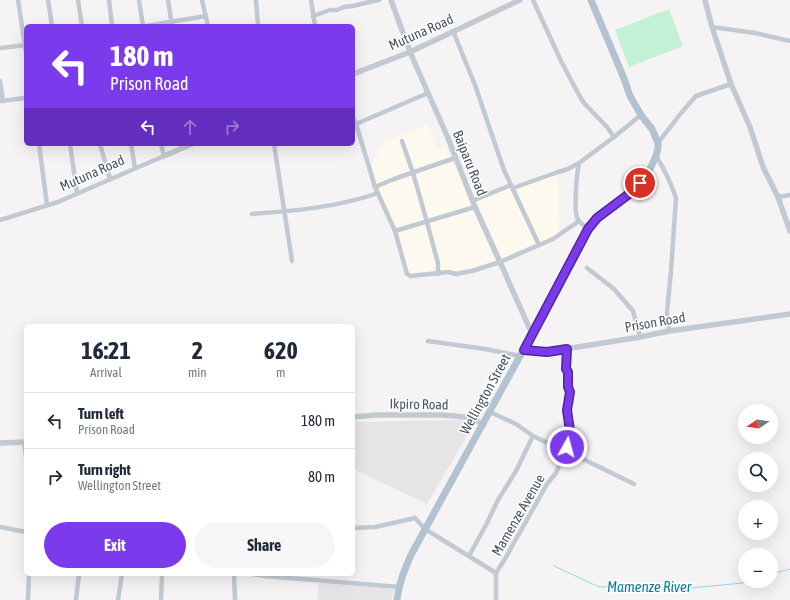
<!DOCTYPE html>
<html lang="en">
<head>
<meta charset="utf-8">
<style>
	:root { --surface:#fff; --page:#f6f6f7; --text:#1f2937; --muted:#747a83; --line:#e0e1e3; --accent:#7c3aed }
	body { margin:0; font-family:"Asap Condensed",sans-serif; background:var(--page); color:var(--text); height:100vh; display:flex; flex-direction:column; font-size:15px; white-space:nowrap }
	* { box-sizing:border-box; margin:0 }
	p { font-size:13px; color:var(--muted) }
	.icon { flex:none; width:22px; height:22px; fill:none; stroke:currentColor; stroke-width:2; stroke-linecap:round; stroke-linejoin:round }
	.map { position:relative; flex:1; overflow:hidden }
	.details { position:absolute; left:24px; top:324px; width:331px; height:252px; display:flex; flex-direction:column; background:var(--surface); border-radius:6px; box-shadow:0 4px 16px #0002 }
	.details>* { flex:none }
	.hud { position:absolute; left:24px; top:24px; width:331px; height:122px; border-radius:6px; box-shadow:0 4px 16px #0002; background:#7c3aed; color:#fff; overflow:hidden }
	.needle { width:26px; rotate:257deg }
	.tools { position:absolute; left:738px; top:404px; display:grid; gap:8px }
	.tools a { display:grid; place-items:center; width:40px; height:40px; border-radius:50%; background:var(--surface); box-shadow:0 4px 16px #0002; font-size:20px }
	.pin { position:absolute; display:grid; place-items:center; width:34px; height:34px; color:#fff; margin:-17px; border:2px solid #fff; border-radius:50%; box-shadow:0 1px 4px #0007 }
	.me { position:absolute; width:44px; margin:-22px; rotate:7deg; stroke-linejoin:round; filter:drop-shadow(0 0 3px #0008) }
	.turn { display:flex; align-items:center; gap:14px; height:84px; padding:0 20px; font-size:18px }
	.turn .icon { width:52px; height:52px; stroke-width:2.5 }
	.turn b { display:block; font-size:28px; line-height:34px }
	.lanes { display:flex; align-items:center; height:38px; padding:0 20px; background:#0003; justify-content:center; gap:20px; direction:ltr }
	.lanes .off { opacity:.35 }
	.eta { display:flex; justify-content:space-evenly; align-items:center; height:68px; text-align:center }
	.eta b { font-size:24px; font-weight:700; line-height:28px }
	.cta { display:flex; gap:8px; margin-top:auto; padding:8px 20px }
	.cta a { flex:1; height:46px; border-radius:24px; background:var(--accent); color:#fff; font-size:16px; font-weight:700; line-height:46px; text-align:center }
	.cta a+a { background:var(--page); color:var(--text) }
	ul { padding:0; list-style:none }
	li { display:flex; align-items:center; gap:12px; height:56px; padding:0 20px; border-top:1px solid var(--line) }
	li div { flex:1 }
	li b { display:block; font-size:15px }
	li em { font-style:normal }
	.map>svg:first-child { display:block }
</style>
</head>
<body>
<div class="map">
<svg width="790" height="600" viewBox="0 0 790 600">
	<rect width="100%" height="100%" fill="#f5f3f3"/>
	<g fill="#fdf9ef">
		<path d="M428,124L436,148L446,146L495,261L454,273L409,278L371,165L385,142Z"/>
		<path d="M558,174L559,233L539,244L520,201L517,187Z"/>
		<path d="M510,186L535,243L502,259L475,200Z"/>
	</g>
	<g fill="#e6e4e5">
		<path d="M462,420L474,424L427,504L353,469V422Z"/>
		<path d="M319,583L394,589L392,600H317Z"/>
	</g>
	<path fill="#c3f1d5" d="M669,9L683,46L629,67L615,30Z"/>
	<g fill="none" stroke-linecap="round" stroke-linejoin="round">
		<g stroke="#90daee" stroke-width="1">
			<path d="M554,566L599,587L629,586L689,588L743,583L749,581"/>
			<path d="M771,574L790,569"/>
		</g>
		<g stroke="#c1cad2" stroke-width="4.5">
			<path d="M18,0L26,53"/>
			<path d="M48,0L52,26"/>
			<path d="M78,0L82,26"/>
			<path d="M109,0L112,26"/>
			<path d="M139,0L143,26"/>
			<path d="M168,0L172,26"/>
			<path d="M202,0L208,26"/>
			<path d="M256,0L258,26"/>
			<path d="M311,0L315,26"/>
			<path d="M533,0L561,61L579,95L584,103L607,127L614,137"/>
			<path d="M313,16L330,10H337L344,7L353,6L369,2L379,0"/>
			<path d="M146,26L206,16"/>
			<path d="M712,27L755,33L790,41"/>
			<path d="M453,31L475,85L494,141L504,170L539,245"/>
			<path d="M0,48L26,45"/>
			<path d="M0,81L3,101"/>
			<path d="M0,101L26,98"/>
			<path d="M353,117L356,124L375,187L395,231L407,274L410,276L449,272L456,274L472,271L500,262L553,239L579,221"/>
			<path d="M356,124L428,93"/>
			<path d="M402,141L413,173L427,222L436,256L438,263V274"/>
			<path d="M658,143L681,113L696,96L731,84"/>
			<path d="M39,144L47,205"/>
			<path d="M70,144L77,193"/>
			<path d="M100,144L110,179"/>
			<path d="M131,144L135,168"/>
			<path d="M274,144L292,261"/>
			<path d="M656,156C665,170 671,183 676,198L671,271L667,312L669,331"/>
			<path d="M579,163C577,173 573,211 578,220C580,223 585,226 588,229"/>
			<path d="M375,187L394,179L455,158"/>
			<path d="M513,188L558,172L568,169L579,163L614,137L641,115"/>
			<path d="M778,197L790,195"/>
			<path d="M472,201L511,185"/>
			<path d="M252,214C293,211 339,207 378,193"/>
			<path d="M0,220L58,202L164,156L161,144"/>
			<path d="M395,231L475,207"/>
			<path d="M587,268L614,289L633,311L640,337"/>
			<path d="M428,341L485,349L520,356"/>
			<path d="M490,412L516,424L533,436L565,451L585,460L634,484"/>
			<path d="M24,442L26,457"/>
			<path d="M0,527L26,532"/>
			<path d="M353,528L375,527L415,518L425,529L496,573"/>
			<path d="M469,556L487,523L498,500L516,471L533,436"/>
			<path d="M234,574L235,600"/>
			<path d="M252,574L265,576L399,587"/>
			<path d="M28,600L29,574"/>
			<path d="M76,600L79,574"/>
			<path d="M118,600L122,574"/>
			<path d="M161,600L162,574"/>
			<path d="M496,600V573L505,559L517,537L519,534L547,484L556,473L567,447L570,431L567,410L570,392L568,387V373L566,369L567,349"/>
		</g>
		<g stroke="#c1cad2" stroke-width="5.5">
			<path d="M391,0L410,52L448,138L475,207L500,262L532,334"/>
			<path d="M705,0L712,27L731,84L750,127L763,167L778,197L790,231"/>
			<path d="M353,74L410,52L520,0"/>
			<path d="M164,156L192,144"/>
			<path d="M524,350L547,352L640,337L669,331L790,314"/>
			<path d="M353,417L376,415H442L465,417L484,424"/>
			<path d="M0,443L26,442"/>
		</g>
		<path stroke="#b3c2d1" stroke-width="7" d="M397,600C399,583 404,571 411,555L520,356L588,229L597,218L629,194L640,183L650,169L656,156L658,148V143L652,129L641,115L630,96L623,76L591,0"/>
	</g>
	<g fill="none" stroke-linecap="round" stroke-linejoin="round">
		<defs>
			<path id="route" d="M567,447L570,431L567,410L570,392L568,387V372L566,369L567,349L547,352L524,350L588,229L597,218L629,194L640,183"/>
		</defs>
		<use href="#route" stroke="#51269a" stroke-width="10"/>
		<use href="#route" stroke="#7c3aed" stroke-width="7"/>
	</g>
	<g text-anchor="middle" stroke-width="3" stroke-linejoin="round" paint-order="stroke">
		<g font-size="14" fill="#4a5661" stroke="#fff">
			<text transform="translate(421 32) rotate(-24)" y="5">Mutuna Road</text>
			<text transform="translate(470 163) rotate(68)" y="5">Baiparu Road</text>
			<text transform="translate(92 173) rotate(-24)" y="5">Mutuna Road</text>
			<text transform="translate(655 322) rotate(-10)" y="5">Prison Road</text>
			<text transform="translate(485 394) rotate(-61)" y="5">Wellington Street</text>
			<text transform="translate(419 404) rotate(1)" y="5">Ikpiro Road</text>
			<text transform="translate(518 515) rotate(-60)" y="5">Mamenze Avenue</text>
		</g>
		<g font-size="15" font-style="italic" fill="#0c7c9b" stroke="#fff">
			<text x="649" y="592">Mamenze River</text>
		</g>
	</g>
</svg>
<div class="tools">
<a><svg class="needle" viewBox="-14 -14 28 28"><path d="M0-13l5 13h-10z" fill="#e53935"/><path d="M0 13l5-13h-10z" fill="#747a83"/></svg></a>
<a><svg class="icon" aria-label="search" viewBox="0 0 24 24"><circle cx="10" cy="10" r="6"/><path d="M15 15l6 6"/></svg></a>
<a>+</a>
<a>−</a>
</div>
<div class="pin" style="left:640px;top:183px;background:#d93025"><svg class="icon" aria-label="arrive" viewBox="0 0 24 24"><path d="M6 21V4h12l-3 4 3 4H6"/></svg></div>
<svg class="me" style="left:567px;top:447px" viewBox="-20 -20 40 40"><circle r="17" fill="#7c3aed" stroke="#fff" stroke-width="3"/><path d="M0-11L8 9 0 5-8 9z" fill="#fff"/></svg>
<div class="hud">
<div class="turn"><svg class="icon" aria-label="left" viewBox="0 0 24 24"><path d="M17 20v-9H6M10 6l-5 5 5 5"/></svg><div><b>180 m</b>Prison Road</div></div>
<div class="lanes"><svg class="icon" aria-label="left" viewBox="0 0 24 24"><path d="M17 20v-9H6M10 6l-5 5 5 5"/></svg><svg class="icon off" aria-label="ahead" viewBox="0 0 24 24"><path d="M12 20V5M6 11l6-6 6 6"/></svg><svg class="icon off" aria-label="right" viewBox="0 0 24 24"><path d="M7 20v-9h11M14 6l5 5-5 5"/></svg></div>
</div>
<section class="details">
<div class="eta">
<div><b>16:21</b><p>Arrival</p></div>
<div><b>2</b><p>min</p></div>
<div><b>620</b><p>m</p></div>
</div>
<ul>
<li><svg class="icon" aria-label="left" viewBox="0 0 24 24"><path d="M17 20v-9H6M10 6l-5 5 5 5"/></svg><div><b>Turn left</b><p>Prison Road</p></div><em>180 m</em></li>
<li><svg class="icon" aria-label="right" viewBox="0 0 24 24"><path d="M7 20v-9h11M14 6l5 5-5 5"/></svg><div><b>Turn right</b><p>Wellington Street</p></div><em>80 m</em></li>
</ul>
<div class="cta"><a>Exit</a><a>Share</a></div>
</section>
</div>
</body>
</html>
